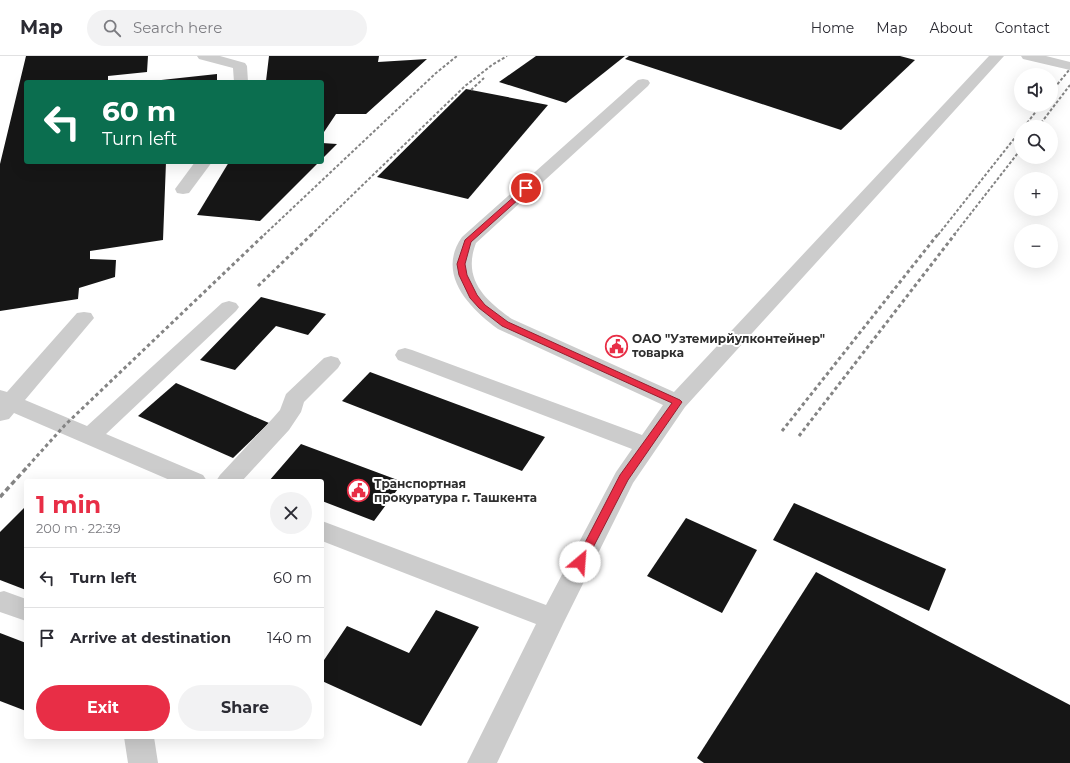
<!DOCTYPE html>
<html lang="en">
<head>
<meta charset="utf-8">
<style>
	:root { --surface:#fff; --page:#f2f2f3; --text:#2b2b33; --muted:#7c7c81; --line:#e1e1e2; --accent:#e82e46 }
	body { margin:0; font-family:Montserrat,sans-serif; background:var(--page); color:var(--text); height:100vh; display:flex; flex-direction:column; font-size:15px; white-space:nowrap }
	* { box-sizing:border-box; margin:0 }
	p { font-size:13px; color:var(--muted) }
	.icon { flex:none; width:22px; height:22px; fill:none; stroke:currentColor; stroke-width:2; stroke-linecap:round; stroke-linejoin:round }
	.map { position:relative; flex:1; overflow:hidden }
	.panel { position:absolute; left:24px; top:423px; width:300px; height:260px; display:flex; flex-direction:column; background:var(--surface); border-radius:4px; box-shadow:0 4px 16px #0002 }
	.panel>* { flex:none }
	.banner { position:absolute; left:24px; top:24px; width:300px; height:84px; border-radius:4px; box-shadow:0 4px 16px #0002; background:#0b6e4f; color:#fff; overflow:hidden }
	.fabs { position:absolute; left:1014px; top:12px; display:grid; gap:8px }
	.fabs a { display:grid; place-items:center; width:44px; height:44px; border-radius:50%; background:var(--surface); box-shadow:0 4px 16px #0002; font-size:20px }
	.pin { position:absolute; display:grid; place-items:center; width:34px; height:34px; color:#fff; margin:-17px; border:2px solid #fff; border-radius:50%; box-shadow:0 1px 4px #0007 }
	.me { position:absolute; width:44px; margin:-22px; rotate:27deg; stroke-linejoin:round; filter:drop-shadow(0 0 3px #0008) }
	.turn { display:flex; align-items:center; gap:14px; height:84px; padding:0 12px; font-size:18px }
	.turn .icon { width:52px; height:52px; stroke-width:2.5 }
	.turn b { display:block; font-size:28px; line-height:34px }
	.round { display:grid; place-items:center; flex:none; width:42px; height:42px; border-radius:21px; background:var(--page) }
	.headline { display:flex; align-items:center; justify-content:space-between; height:68px; padding:0 12px }
	h1 { font-size:24px; font-weight:700; line-height:30px; color:var(--accent) }
	.button { display:flex; gap:8px; margin-top:auto; padding:8px 12px }
	.button a { flex:1; height:46px; border-radius:24px; background:var(--accent); color:#fff; font-size:16px; font-weight:700; line-height:46px; text-align:center }
	.button a+a { background:var(--page); color:var(--text) }
	ul { padding:0; list-style:none }
	li { display:flex; align-items:center; gap:12px; height:60px; padding:0 12px; border-top:1px solid var(--line) }
	li div { flex:1 }
	li b { display:block; font-size:15px }
	li em { font-style:normal }
	header { display:flex; align-items:center; gap:24px; box-sizing:border-box; height:56px; padding:0 20px; background:var(--surface); border-bottom:1px solid var(--line) }
	header strong { font-size:19px }
	nav { display:flex; gap:22px; margin-inline-start:auto; font-size:14px }
	.search { width:280px; height:36px; background:var(--page); display:flex; align-items:center; gap:10px; box-sizing:border-box; padding:0 14px; border-radius:22px; color:var(--muted); font-size:15px }
	.map>svg:first-child { display:block }
</style>
</head>
<body>
<header>
<strong>Map</strong>
<div class="search"><svg class="icon" aria-label="search" viewBox="0 0 24 24"><circle cx="10" cy="10" r="6"/><path d="M15 15l6 6"/></svg>Search here</div>
<nav><a>Home</a><a>Map</a><a>About</a><a>Contact</a></nav>
</header>
<div class="map">
<svg width="1070" height="707" viewBox="0 0 1070 707">
	<rect width="100%" height="100%" fill="#fff"/>
	<g fill="#161616">
		<path d="M26,0H148L147,16L108,20V26H26V106H166L163,184L90,195V203L116,204L115,221L79,232L78,243L0,255V108Z"/>
		<path d="M269,0H379L378,6L427,3L366,58H336L322,79V26L266,25Z"/>
		<path d="M536,0H625L566,47L499,26Z"/>
		<path d="M629,0H900L915,4L841,74L625,3Z"/>
		<path d="M217,18V26H152V25Z"/>
		<path d="M466,33L548,49L468,143L377,121Z"/>
		<path d="M322,87L337,88L322,103Z"/>
		<path d="M229,106H319L260,165L197,159Z"/>
		<path d="M261,241L326,258L308,279L276,270L235,314L200,304Z"/>
		<path d="M370,316L545,381L522,415L342,345Z"/>
		<path d="M176,327L269,367L233,402L138,360Z"/>
		<path d="M301,388L403,426L374,465L322,445V425H269Z"/>
		<path d="M794,447L946,513L929,555L773,484Z"/>
		<path d="M24,452L26,453V534L0,524V476Z"/>
		<path d="M686,462L757,494L722,557L647,520Z"/>
		<path d="M816,516L1070,649V707H704L697,702Z"/>
		<path d="M436,554L479,571L421,670L322,625V607L347,570L409,597Z"/>
		<path d="M0,577L26,587V655L0,645Z"/>
	</g>
	<g fill="none" stroke-linecap="round" stroke-linejoin="round">
		<g fill="#ccc" fill-rule="evenodd">
			<path d="M197,0H220L245,7L247,10L248,26H234L233,12L199,3Z"/>
			<path d="M989,0H1004L685,351L633,427L563,568L497,707H467L536,568L322,485V465L546,549L616,416L632,393L398,304L395,299L398,294L405,292L412,294L642,379L663,349L498,273C469,252 436,218 462,181L638,24L643,23L648,24L650,27L648,30L476,187C462,223 485,244 512,263L674,336Z"/>
			<path d="M1021,0H1046L1070,6V14L1023,3Z"/>
			<path d="M195,106H212L189,137L183,138L177,137L175,133Z"/>
			<path d="M229,245L236,247L239,251L236,255L106,378L203,419L207,425H172L14,357L9,363L0,365V334L7,336L77,257L84,256L91,257L94,262L25,344L87,370L222,247Z"/>
			<path d="M331,300L338,302L341,307L338,312L304,346L301,356L289,374L242,425H216L220,419L273,362L280,354L286,338L324,302Z"/>
			<path d="M4,535L26,543V565L0,556V536Z"/>
			<path d="M124,681H154L158,707H128Z"/>
		</g>
		<g stroke="#848484" stroke-width="2" stroke-dasharray="3 2" stroke-linecap="butt">
			<path d="M471,34L484,22"/>
			<path d="M1051,36L1070,13"/>
			<path d="M1024,71L1041,49"/>
			<path d="M1038,71L1070,29"/>
			<path d="M264,179L436,17L457,0"/>
			<path d="M311,179L465,30L492,9L507,0"/>
			<path d="M938,179L1021,74"/>
			<path d="M954,179L1021,93"/>
		</g>
		<g stroke="#848484" stroke-width="3" stroke-dasharray="3.5 3" stroke-linecap="butt">
			<path d="M258,230L312,178"/>
			<path d="M782,375L938,178"/>
			<path d="M799,380L955,178"/>
			<path d="M28,410L65,369L265,178"/>
		</g>
		<path stroke="#848484" stroke-width="3.5" stroke-dasharray="5 3.5" stroke-linecap="butt" d="M0,441L29,409"/>
	</g>
	<path fill="#e82e46" stroke="#971e2e" d="M526,130L529,131V134L471,186L465,208L467,219L477,239L485,249L508,266L680,344L682,346L628,424L584,509L580,511L576,509L575,506L620,419L672,347L502,270L479,252L470,242L459,219L457,208L465,184Z"/>
	<defs>
		<symbol id="civic-ring" viewBox="-11 -11 22 22"><circle r="9.5" fill="#fff" stroke="#e82e46" stroke-width="1.5"/><path d="M-.6-6.5H3V-4.5H.6V-3L4-1V1h2V6H-6V1h2V-1L-.6-3ZM-1.2 2.5V6h2.4V2.5Z" fill="#e82e46"/></symbol>
	</defs>
	<g fill-rule="evenodd">
		<use href="#civic-ring" x="604" y="278" width="25" height="25"/>
		<use href="#civic-ring" x="346" y="422" width="25" height="25"/>
	</g>
	<g text-anchor="middle" stroke-width="4" stroke-linejoin="round" paint-order="stroke">
		<g font-size="12" font-weight="bold" fill="#2f2f2f" stroke="#fff" text-anchor="start">
			<text x="632" y="287">ОАО "Узтемирйулконтейнер"<tspan x="632" dy="14">товарка</tspan></text>
			<text x="374" y="432">Транспортная<tspan x="374" dy="14">прокуратура г. Ташкента</tspan></text>
		</g>
	</g>
</svg>
<div class="fabs">
<a><svg class="icon" aria-label="sound" viewBox="0 0 24 24"><path d="M4 9h4l5-4v14l-5-4H4zM17 9q2 3 0 6"/></svg></a>
<a><svg class="icon" aria-label="search" viewBox="0 0 24 24"><circle cx="10" cy="10" r="6"/><path d="M15 15l6 6"/></svg></a>
<a>+</a>
<a>−</a>
</div>
<div class="pin" style="left:526px;top:132px;background:#d93025"><svg class="icon" aria-label="arrive" viewBox="0 0 24 24"><path d="M6 21V4h12l-3 4 3 4H6"/></svg></div>
<svg class="me" style="left:580px;top:506px" viewBox="-20 -20 40 40"><circle r="19" fill="#fff"/><path d="M0-13L10 11 0 6-10 11z" fill="#e82e46"/></svg>
<div class="banner">
<div class="turn"><svg class="icon" aria-label="left" viewBox="0 0 24 24"><path d="M17 20v-9H6M10 6l-5 5 5 5"/></svg><div><b>60 m</b>Turn left</div></div>
</div>
<section class="panel">
<div class="headline"><div><h1>1 min</h1><p>200 m · 22:39</p></div><a class="round"><svg class="icon" aria-label="close" viewBox="0 0 24 24"><path d="M6 6l12 12M18 6L6 18"/></svg></a></div>
<ul>
<li><svg class="icon" aria-label="left" viewBox="0 0 24 24"><path d="M17 20v-9H6M10 6l-5 5 5 5"/></svg><div><b>Turn left</b></div><em>60 m</em></li>
<li><svg class="icon" aria-label="arrive" viewBox="0 0 24 24"><path d="M6 21V4h12l-3 4 3 4H6"/></svg><div><b>Arrive at destination</b></div><em>140 m</em></li>
</ul>
<div class="button"><a>Exit</a><a>Share</a></div>
</section>
</div>
</body>
</html>
